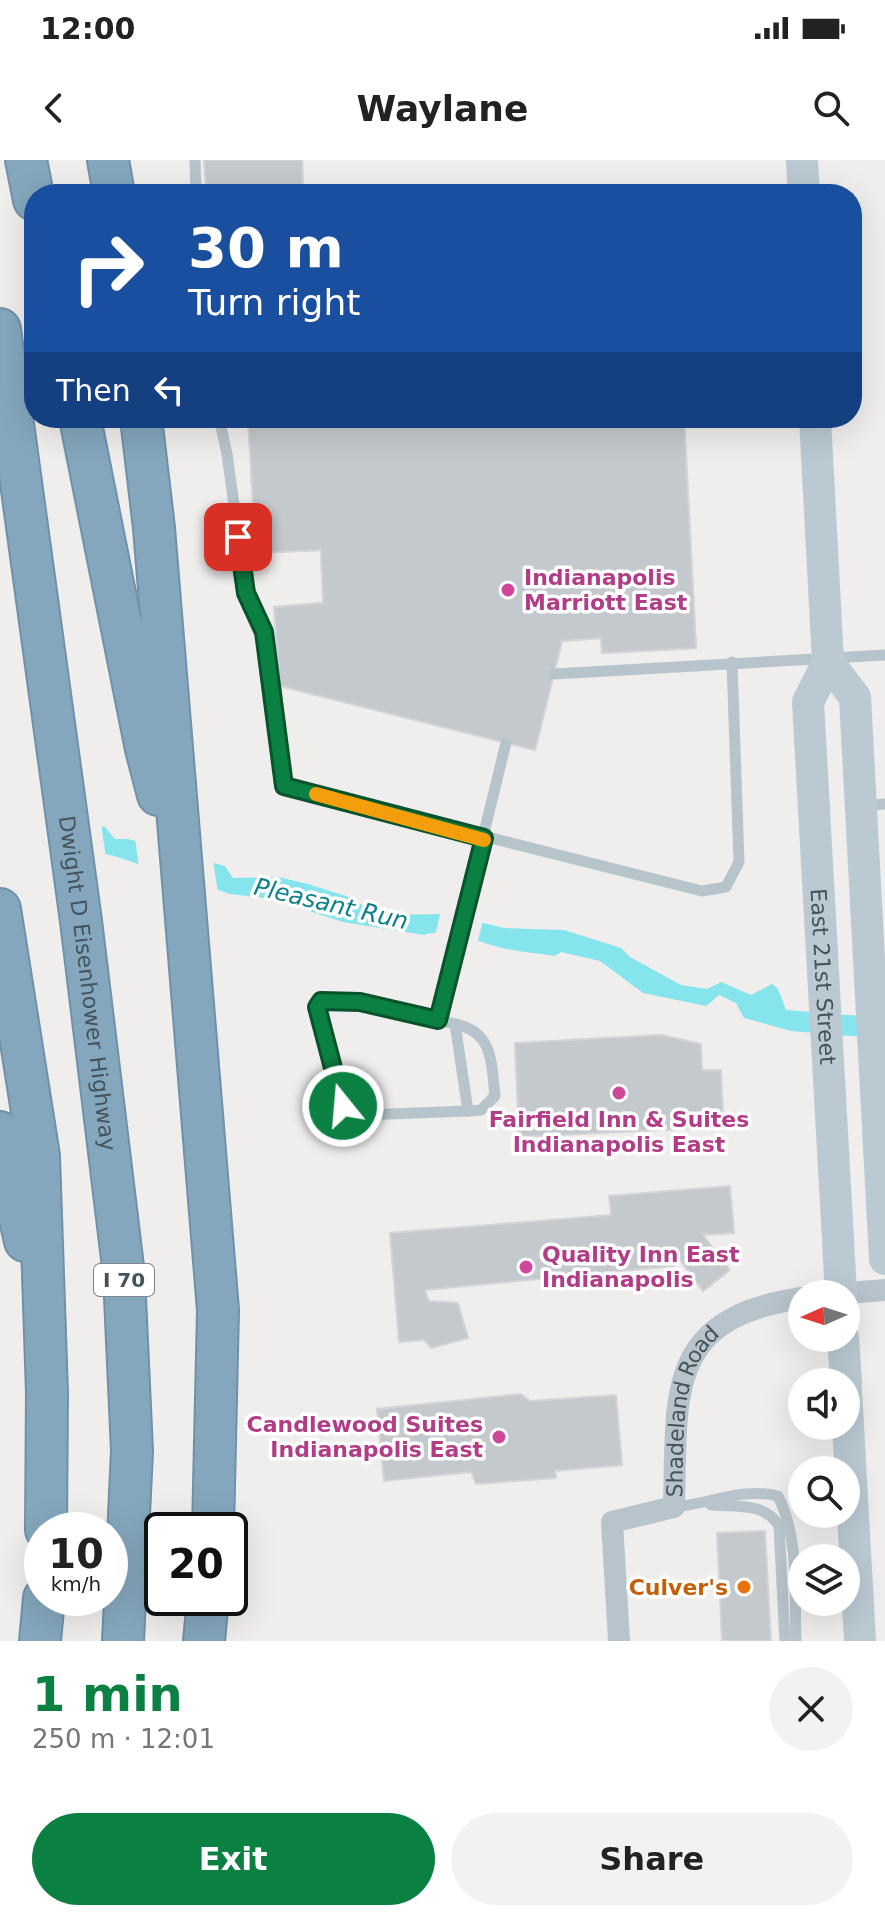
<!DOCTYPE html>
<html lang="en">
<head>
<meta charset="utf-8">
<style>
	:root { --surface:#fff; --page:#f2f2f2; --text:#222; --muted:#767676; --accent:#0b8043 }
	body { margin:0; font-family:"DejaVu Sans",sans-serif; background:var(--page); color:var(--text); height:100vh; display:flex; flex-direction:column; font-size:30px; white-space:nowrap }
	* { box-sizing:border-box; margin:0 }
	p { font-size:26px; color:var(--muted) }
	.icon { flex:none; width:44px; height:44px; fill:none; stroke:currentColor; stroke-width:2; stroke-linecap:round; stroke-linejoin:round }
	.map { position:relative; height:1481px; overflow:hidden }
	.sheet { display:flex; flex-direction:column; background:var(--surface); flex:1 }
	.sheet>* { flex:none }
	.banner { position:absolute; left:24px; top:24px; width:838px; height:244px; border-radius:32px; box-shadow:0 8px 32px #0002; background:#1a4fa0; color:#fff; overflow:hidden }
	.needle { width:52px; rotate:267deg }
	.buttons { position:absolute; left:788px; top:1120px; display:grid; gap:16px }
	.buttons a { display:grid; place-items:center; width:72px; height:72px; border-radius:50%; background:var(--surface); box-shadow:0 8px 32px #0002; font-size:40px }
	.speed { position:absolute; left:24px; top:1352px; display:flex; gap:16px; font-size:40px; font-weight:700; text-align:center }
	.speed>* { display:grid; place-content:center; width:104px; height:104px; border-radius:50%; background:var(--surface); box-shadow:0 8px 32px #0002; line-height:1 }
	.speed small { font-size:20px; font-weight:400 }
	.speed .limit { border:4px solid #111; border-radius:12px; background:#fff; color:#111 }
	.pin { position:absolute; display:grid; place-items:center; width:68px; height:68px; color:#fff; margin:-34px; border-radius:16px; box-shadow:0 4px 12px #0006 }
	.me { position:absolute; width:88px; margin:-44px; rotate:343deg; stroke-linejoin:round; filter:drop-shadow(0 0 6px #0008) }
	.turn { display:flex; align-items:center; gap:28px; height:168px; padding:0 32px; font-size:36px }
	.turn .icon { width:104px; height:104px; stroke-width:2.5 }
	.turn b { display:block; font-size:56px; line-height:68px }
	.then { display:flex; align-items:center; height:76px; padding:0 32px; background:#0003; gap:16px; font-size:30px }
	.round { display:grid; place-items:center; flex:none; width:84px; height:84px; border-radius:42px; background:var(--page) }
	.head { display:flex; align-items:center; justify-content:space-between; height:136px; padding:0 32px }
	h1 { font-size:48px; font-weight:800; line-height:60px; color:var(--accent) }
	.cta { display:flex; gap:16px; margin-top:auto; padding:16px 32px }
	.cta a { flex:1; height:92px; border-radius:48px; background:var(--accent); color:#fff; font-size:32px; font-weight:800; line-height:92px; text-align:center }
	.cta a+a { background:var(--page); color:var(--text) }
	.status { display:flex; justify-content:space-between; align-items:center; height:56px; padding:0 40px; background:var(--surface); direction:ltr }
	.status svg { height:22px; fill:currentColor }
	header { display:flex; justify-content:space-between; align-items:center; height:104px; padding:0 32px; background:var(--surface); font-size:36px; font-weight:800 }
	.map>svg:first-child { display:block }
</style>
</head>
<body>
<div class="status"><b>12:00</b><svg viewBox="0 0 49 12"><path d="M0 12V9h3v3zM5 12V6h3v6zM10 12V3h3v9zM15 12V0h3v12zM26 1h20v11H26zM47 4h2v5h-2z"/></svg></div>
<header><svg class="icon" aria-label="back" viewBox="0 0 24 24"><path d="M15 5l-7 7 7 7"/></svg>Waylane<svg class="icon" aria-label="search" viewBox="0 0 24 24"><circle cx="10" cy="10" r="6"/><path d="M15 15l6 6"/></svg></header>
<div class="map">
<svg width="885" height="1481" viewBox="0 0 885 1481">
	<rect width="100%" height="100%" fill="#f0eded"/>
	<path fill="#86e5ec" d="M0,646L105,667L115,679H128L225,706L233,718L278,717L308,724L349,737L379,755L446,754L504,768L564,770L621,788L630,797L681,825L707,829L721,822L751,835L772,824L778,829L786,850L885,858V879L791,871L744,858L736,843L719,835L706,846L643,833L600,801L561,792L555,796C537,793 516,792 498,787C475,781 448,767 424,775L343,762L273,739L230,734L114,696L0,669Z"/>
	<g fill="#f0eded">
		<path d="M0,642L101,662L106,698L0,673Z"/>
		<path d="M135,677L213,699L218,734L139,708Z"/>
		<path d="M441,750L484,757L477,784L435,776Z"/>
	</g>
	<g fill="#c4c9cd" stroke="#d1d4d9" stroke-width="2">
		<path d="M204,0H302L303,34H207Z"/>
		<path d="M204,0H302L303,34H207Z"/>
		<path d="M248,258H520L469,261L475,347L547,408L569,382L597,381L599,417H607L606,408L618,407L608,258H684L696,488L602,493L601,478L562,481L535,590L280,526L274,447L323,443L321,390L256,393Z"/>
		<path d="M248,258H684L696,488L602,493L601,478L562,481L535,590L280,526L274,447L323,443L321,390L256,393Z"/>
		<path d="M661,875L701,884L702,910H721L723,955L702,956V968L519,977L515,883Z"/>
		<path d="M730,1026L734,1073L703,1075L730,1110L703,1131L677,1096L674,1106L425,1130L429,1141L458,1143L468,1178L431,1188L424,1180L399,1182L390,1073L611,1055L609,1036Z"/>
		<path d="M521,1234L530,1241L616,1235L622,1305L555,1311L556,1318L476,1324L471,1312L384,1321L377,1249Z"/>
		<path d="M765,1371L771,1481H722L717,1373Z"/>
	</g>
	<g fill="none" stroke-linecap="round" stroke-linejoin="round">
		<defs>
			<g id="highway">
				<path d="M26,0L34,40"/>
				<path d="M108,0L114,34"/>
				<path id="s3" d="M0,169L81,761L124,1115L132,1291L123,1481"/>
				<path d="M80,258L146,589L158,635"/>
				<path d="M141,258L154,368L218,1150L213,1370"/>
				<path d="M0,749L39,996L47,1233L46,1370"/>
				<path d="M0,972L25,1081"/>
				<path d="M40,1481L44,1438"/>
				<path d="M204,1481L208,1438"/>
			</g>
		</defs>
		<use href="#highway" stroke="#6f92a9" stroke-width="44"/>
		<g stroke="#b8c4cb" stroke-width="11">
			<path d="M195,0L196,34"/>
			<path d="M219,258L227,294L246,433L264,472L284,626L702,731L726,727L739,702L732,502"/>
			<path d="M554,514L885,495"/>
			<path d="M865,646L885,644"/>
			<path d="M341,839L455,864L468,951L364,955C331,953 324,882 317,854L321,841Z"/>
			<path d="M438,860L506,583"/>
			<path d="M455,864C494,872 491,903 495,936L481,950L468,951"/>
			<path d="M711,1345C736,1347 765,1342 779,1366L785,1481"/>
			<path d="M674,1347C710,1344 743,1327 778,1336C800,1380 794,1433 796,1481"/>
		</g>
		<g stroke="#b8c4cb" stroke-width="22">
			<path d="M836,1134L885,1130"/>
			<path id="s1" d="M619,1481L612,1362L674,1347C677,1232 665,1158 802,1138"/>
		</g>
		<g stroke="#bac9d2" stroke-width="32">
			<path d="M802,0L804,34"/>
			<path id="s2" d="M815,258L828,502L808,542L841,1134"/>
			<path d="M828,502L855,537L885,1099"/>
			<path d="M843,1178L846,1222"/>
			<path d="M846,1230L860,1481"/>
		</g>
		<use href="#highway" stroke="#84a7bd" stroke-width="40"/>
	</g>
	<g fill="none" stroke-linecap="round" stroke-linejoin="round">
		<defs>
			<path id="route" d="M238,377L246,433L264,472L284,626L484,678L438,860L360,842L321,841L317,847L343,946"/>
		</defs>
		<use href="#route" stroke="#07532c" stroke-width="20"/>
		<use href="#route" stroke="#0b8043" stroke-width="14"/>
		<path stroke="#f59e0b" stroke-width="14" d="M316,634L484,680"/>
	</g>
	<g fill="#d1479c" stroke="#fff" stroke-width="3">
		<circle cx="508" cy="430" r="8"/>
		<circle cx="619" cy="933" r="8"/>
		<circle cx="526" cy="1107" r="8"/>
		<circle cx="499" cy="1277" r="8"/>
	</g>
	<circle fill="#e8710a" stroke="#fff" stroke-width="3" cx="744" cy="1427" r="8"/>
	<g text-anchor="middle" stroke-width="7" stroke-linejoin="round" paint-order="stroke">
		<rect fill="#fff" stroke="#7d878c" stroke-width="2" x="94" y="1104" width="60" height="32" rx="6"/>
		<g font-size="20" font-weight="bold" fill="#45535b">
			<text x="124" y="1127">I 70</text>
		</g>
		<g font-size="22" font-weight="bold" fill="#b23c85" stroke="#fff" text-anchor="start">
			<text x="524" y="425">Indianapolis<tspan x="524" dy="25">Marriott East</tspan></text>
			<text x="619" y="967" text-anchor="middle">Fairfield Inn &amp; Suites<tspan x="619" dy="25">Indianapolis East</tspan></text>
			<text x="542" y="1102">Quality Inn East<tspan x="542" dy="25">Indianapolis</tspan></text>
			<text x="483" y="1272" text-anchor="end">Candlewood Suites<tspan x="483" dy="25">Indianapolis East</tspan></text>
		</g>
		<g font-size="22" fill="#45535b" stroke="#fff">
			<text dy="8" stroke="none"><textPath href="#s2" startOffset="564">East 21st Street</textPath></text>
			<text dy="8" stroke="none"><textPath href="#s3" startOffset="660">Dwight D Eisenhower Highway</textPath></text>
			<text dy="8" stroke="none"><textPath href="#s1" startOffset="282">Shadeland Road</textPath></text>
		</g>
		<g font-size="22" font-weight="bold" fill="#c56008" stroke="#fff" text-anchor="end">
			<text x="728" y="1435">Culver's</text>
		</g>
		<g font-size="24" font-style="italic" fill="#0c808a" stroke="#fff">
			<text transform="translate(331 744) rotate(13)" y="8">Pleasant Run</text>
		</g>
	</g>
</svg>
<div class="buttons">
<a><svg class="needle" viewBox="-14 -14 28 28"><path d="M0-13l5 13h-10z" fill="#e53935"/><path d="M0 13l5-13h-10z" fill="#767676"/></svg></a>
<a><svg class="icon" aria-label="sound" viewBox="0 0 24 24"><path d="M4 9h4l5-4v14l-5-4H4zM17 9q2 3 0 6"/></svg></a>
<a><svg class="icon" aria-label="search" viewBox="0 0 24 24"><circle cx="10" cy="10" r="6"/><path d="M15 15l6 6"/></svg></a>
<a><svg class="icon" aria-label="layers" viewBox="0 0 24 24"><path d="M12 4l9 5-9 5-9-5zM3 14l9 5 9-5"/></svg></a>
</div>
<div class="speed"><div>10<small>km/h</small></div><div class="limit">20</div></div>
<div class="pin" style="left:238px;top:377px;background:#d93025"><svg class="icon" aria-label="arrive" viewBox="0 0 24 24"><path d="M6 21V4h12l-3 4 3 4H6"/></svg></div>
<svg class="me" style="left:343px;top:946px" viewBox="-20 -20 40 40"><circle r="17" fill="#0b8043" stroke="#fff" stroke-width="3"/><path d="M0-11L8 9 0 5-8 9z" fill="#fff"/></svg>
<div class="banner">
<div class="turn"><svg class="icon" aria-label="right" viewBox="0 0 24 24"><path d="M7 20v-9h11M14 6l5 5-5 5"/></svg><div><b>30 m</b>Turn right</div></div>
<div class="then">Then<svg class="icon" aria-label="left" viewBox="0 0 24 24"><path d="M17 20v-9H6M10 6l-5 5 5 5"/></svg></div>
</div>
</div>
<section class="sheet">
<div class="head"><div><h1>1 min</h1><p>250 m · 12:01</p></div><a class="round"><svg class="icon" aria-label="close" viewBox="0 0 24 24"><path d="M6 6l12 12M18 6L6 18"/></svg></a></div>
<div class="cta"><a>Exit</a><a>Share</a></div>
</section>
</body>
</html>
